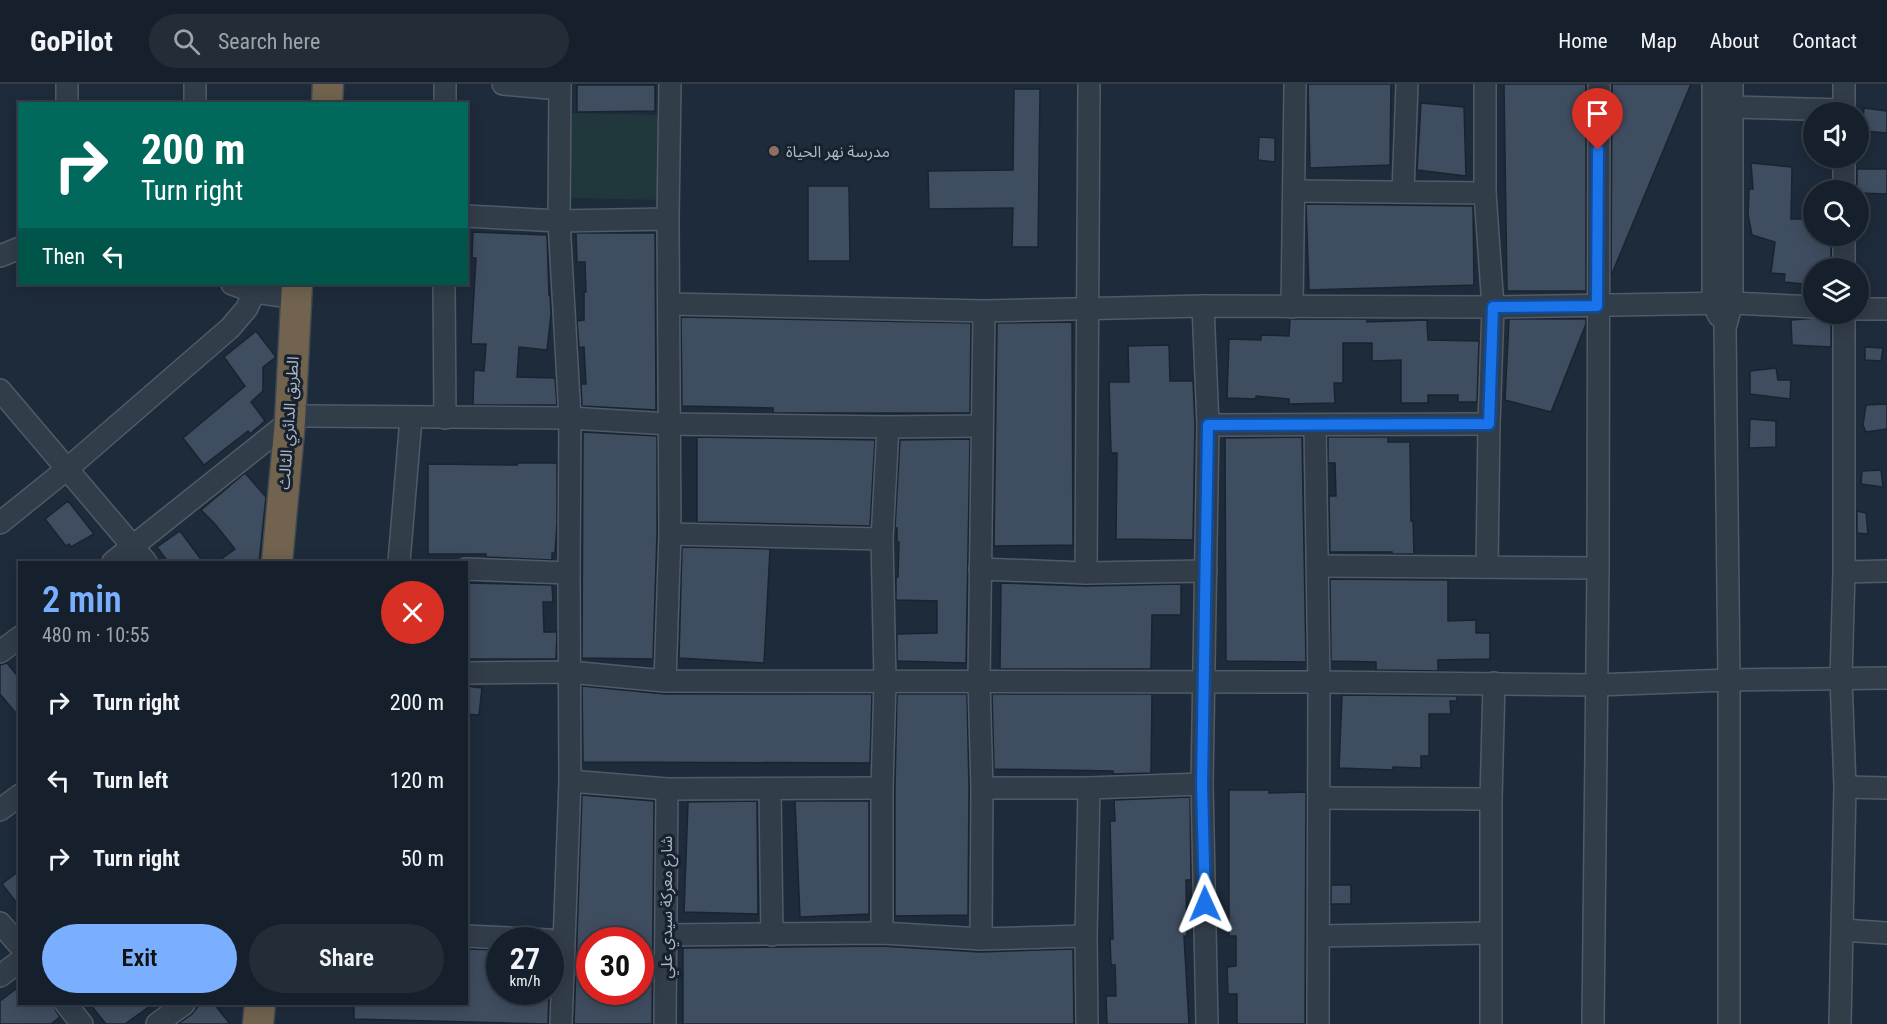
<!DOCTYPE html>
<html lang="en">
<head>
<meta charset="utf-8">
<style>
	:root { --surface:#16202c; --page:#232d38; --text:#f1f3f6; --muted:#9ea3a9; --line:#353e48; --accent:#7aafff }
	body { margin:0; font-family:"Roboto Condensed","Noto Sans Arabic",sans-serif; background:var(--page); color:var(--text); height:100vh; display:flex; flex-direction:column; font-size:22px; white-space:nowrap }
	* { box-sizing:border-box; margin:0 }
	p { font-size:20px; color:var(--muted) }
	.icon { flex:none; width:33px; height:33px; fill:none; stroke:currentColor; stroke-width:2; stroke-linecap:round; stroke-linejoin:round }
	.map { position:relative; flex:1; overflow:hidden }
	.side { position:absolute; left:18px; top:477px; width:450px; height:444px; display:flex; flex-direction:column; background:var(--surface); border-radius:0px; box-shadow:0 3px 15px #0003,0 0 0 2px var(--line) }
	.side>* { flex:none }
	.banner { position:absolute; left:18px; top:18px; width:450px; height:183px; border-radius:0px; box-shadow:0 3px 15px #0003,0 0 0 2px var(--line); background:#00695c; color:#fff; overflow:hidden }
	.tools { position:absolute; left:1803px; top:18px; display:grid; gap:12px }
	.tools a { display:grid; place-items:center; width:66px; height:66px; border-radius:50%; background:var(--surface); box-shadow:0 3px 15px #0003,0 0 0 2px var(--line); font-size:30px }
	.speed { position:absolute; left:486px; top:843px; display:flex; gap:12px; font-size:30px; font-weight:700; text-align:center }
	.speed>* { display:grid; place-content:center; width:78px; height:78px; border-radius:50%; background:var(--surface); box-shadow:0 3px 15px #0003,0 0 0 2px var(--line); line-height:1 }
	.speed small { font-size:15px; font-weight:400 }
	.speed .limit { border:9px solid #d22; background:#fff; color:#111 }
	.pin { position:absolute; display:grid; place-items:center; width:51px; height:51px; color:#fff; margin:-62px -26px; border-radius:50% 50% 50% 0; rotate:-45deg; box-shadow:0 0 6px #0007 }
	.pin .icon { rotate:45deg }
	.me { position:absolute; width:66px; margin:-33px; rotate:359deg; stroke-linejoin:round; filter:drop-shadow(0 0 4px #0008) }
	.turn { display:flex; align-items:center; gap:21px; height:126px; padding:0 24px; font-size:27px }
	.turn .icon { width:78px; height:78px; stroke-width:2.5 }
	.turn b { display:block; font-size:42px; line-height:51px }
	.then { display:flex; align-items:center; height:57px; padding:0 24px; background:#0003; gap:12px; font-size:22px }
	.round { display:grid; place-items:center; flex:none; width:63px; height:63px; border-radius:32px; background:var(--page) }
	.summary { display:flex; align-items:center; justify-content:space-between; height:102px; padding:0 24px }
	h1 { font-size:36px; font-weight:600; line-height:45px; color:var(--accent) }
	.primary-button { display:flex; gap:12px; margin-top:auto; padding:12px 24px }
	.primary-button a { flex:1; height:69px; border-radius:36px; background:var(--accent); color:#111; font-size:24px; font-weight:600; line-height:69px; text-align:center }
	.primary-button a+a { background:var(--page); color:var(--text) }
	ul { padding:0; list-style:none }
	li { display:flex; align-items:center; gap:18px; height:78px; padding:0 24px }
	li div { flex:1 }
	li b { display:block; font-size:22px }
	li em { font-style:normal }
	header { display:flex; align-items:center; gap:36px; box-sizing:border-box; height:84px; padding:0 30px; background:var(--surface); border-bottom:2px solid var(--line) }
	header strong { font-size:28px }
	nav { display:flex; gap:33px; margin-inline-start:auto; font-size:21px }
	.search { width:420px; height:54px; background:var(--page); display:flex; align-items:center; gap:15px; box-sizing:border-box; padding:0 21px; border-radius:33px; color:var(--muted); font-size:22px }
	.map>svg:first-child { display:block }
</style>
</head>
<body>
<header>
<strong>GoPilot</strong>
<div class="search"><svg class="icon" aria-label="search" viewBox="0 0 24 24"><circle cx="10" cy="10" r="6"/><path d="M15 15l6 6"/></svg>Search here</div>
<nav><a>Home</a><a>Map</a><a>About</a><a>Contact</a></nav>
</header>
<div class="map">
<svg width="1887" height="940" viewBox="0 0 1887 940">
	<rect width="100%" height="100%" fill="#1e2b3a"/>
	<path fill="#20383b" d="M571,29L664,31L662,116L569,114Z"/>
	<g fill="#3f4d60" stroke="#1a2431" stroke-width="1.5" fill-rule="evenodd">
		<path d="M1308,0H1391L1390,81L1310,84Z"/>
		<path d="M1504,0H1586V207H1507Z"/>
		<path d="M1612,0H1691L1611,192Z"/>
		<path d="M577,1H655V27L577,28Z"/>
		<path d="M1014,5H1040L1038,163H1012L1013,124L929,125L928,87L1013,86Z"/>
		<path d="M1421,19L1464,23L1466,92L1417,86Z"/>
		<path d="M1864,24L1887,27V49L1862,47Z"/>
		<path d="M1259,53L1275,54V78L1258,76Z"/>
		<path d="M1751,79L1792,83L1791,135H1814V152H1831V184H1814V201L1784,198L1785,190L1771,189L1775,158L1752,151L1748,131L1749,105H1753Z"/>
		<path d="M1857,85H1887V110L1858,109L1857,106Z"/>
		<path d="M808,102H849L850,177H808Z"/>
		<path d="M1306,120L1473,122L1474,201L1309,206Z"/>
		<path d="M473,148L547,151L549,211H550L551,230L547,266L519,263L517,293L555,294L557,321H473L474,286L484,287L486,260H471L476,174H472Z"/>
		<path d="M576,149H655L656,326L582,322L581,300H586L584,263L579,264L577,237L584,236V208H586L585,178H577Z"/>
		<path d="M681,233L971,239L970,329H773V324L682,322Z"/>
		<path d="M1831,233V263L1792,261L1791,236Z"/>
		<path d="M1290,235H1367V238L1427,236L1428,256L1479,257L1477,318H1458V311H1428V319H1401V276L1372,277V259H1343V299H1334L1335,319L1289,320V315L1256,312V315L1227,314L1229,255L1261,256V251L1289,252Z"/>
		<path d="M1509,235H1586V240L1551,328L1505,316Z"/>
		<path d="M1072,238L1073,461L994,462L997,239Z"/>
		<path d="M256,247L276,273L263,283V307L251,318L265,337L250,350L248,347L204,381L183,354L245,302L224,273Z"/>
		<path d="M1169,261L1170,297H1193L1195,341L1193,456L1116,455L1117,369H1111L1109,298H1129L1128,262Z"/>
		<path d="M1865,263L1883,264L1881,277L1865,276Z"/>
		<path d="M1776,284L1778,296H1791L1790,315L1750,310V287Z"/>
		<path d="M1887,320V345L1866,348L1863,341L1866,321Z"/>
		<path d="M1750,335L1776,337V363L1749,364Z"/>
		<path d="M583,348L657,352V450L653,575L582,574Z"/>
		<path d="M697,353L875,356L870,442L697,438Z"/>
		<path d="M1302,353L1306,578L1226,577L1225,354Z"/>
		<path d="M1328,353H1388V358H1410L1411,437H1413L1414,470H1392V468H1330L1329,412H1336L1335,379H1328Z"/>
		<path d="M970,355L966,579L897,577V550L937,549V517L896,516V493H898L899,458H897V444H895L900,356Z"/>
		<path d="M517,379H557V439L555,469H552V476L486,473V470H428V380L517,381Z"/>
		<path d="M1881,386L1883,403L1861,400L1862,387Z"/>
		<path d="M245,389L266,413L259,478H217L235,465L215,440L201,426Z"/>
		<path d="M68,417L94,450L71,463L69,460L66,462L45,435Z"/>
		<path d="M1857,427L1866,429L1868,450L1857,449Z"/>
		<path d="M180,447L203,478H168L157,463Z"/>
		<path d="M682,463L770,465L764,579L679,574Z"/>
		<path d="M1330,495L1448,496V537L1476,536V549H1490V575L1438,576V587L1376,586V578L1331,577Z"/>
		<path d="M466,499L552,501L553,518H543L544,548H557L556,575H466Z"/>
		<path d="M1001,499L1086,502L1181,500V531H1152L1151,585H1000Z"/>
		<path d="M7,579L20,595V634L0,610V581Z"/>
		<path d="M466,602L482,604L479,631L466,630Z"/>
		<path d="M582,602L665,610H872L870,679L583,678Z"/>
		<path d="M897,610H967L969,704L968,831L895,832V704Z"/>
		<path d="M992,610H1152L1151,689L1113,690V687L994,685Z"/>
		<path d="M1342,611L1457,612V617H1450L1451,630H1429V672H1421V684L1393,683V686L1339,684Z"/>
		<path d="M1229,706H1269V709L1306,708L1305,940H1237V910H1228L1227,883L1236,882V852H1229Z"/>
		<path d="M582,711L654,717L652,940H574ZM590,856H640V908H590Z"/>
		<path d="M1190,713L1191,796H1186L1187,852H1184L1189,940H1107L1106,912H1116L1115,881H1111L1110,855H1113L1110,737H1115L1114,716Z"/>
		<path d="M757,717L758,830L684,828L688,718Z"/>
		<path d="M795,717H869V830L800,833Z"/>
		<path d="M20,786V823L2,800Z"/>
		<rect x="1331" y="801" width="20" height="19"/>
		<path d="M882,862L980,868L1073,865L1074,940H683V864Z"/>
		<path d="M466,865L500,866V908H549L548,940L354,935V920H466Z"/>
		<path d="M20,902V920H54L56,927L60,933L51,940H0V917Z"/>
		<path d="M90,920H153L125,940H106Z"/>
		<path d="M200,920H214L230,940H178L192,930Z"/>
	</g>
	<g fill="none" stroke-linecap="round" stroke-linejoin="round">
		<defs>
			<g id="minor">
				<path d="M503,0L560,5"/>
				<path d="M560,0L559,137L570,334L569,489L570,697L561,940"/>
				<path d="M1485,0V109L1493,223L1489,340L1487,483"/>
				<path d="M1713,0V220L1719,232"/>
				<path d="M67,20V0"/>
				<path d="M195,20V0"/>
				<path d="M445,20V0"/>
				<path d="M1732,23L1844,26"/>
				<path d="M1844,28V0"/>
				<path d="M1844,106V74"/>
				<path d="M1294,107L1485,109"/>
				<path d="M1403,108L1407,0"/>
				<path d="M466,132L559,137L668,135"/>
				<path d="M0,172L20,164"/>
				<path d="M1844,184V152"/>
				<path d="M232,200L254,208L296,214"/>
				<path d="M444,200L445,334"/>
				<path d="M669,220L984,227L1203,222L1493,223L1732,219L1814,223"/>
				<path d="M1203,222L1208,341L1202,700L1207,940"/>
				<path d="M1292,223L1295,0"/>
				<path d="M1858,225H1887"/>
				<path d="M0,306L146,478"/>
				<path d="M306,332L570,334L669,340L888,343L981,342"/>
				<path d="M1208,341L1489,340"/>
				<path d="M1315,341L1319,598L1318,940"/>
				<path d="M0,439L67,385L230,244L247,224L254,208"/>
				<path d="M670,450L882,455"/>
				<path d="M113,478L290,337"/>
				<path d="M399,478L411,334"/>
				<path d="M1318,482L1598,484"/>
				<path d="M466,485L569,489"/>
				<path d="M980,485L1086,489L1206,487"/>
				<path d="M1844,488L1887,487"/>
				<path d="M1086,489L1089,0"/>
				<path d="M0,568L20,553"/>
				<path d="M466,589L569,588L665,597L1319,598L1596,601L1729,596L1887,594"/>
				<path d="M665,597L670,450L668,135L670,0"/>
				<path d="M570,697L667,705L882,704"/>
				<path d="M1845,703L1887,704"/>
				<path d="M982,704H1089L1202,700"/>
				<path d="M770,705L772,851"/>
				<path d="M1319,714L1491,715"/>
				<path d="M0,726L20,711"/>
				<path d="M0,839L20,862"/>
				<path d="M1843,846L1887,849"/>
				<path d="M882,849V704L885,597L882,455L888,343"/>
				<path d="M667,851L882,849L981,855L1086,852"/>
				<path d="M466,852L549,856"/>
				<path d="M1319,852L1490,849"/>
				<path d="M981,855L982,704L979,596L984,227"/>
				<path d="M0,892L20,877"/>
				<path d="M66,920L82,940"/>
				<path d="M157,940L184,920"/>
				<path d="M665,940L667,705"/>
				<path d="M1087,940L1086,852L1089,704"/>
				<path d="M1491,940V715L1494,599"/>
				<path d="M1593,940L1598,484L1599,0"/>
				<path d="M1729,940V596L1725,244L1732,219V0"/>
				<path d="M1840,940L1845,703L1841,594L1844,488V230"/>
			</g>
			<g id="highway">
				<path d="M327,20L328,0"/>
				<path d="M277,478L290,337L297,200"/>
				<path d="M258,940L260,920"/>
			</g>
		</defs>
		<use href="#minor" stroke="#505a68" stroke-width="24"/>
		<use href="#highway" stroke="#3d4755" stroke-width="33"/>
		<use href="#minor" stroke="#323d4a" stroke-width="21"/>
		<use href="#highway" stroke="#71634e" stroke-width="30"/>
	</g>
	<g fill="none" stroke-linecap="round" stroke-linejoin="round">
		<defs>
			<path id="route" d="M1205,820L1202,700L1208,341L1489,340L1493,223L1597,222L1598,66"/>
		</defs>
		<use href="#route" stroke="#114b97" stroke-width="15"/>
		<use href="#route" stroke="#1a73e8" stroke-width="10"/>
	</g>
	<circle fill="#8d6e63" stroke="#18222f" stroke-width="2" cx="774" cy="67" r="6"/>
	<g text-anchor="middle" stroke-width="6" stroke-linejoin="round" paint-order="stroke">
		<g font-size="16" fill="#adb7c7" stroke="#18222f" text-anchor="start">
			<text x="786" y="73">مدرسة نهر الحياة</text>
		</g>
		<g font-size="16" fill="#adb7c7" stroke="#18222f">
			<text transform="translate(288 339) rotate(-86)" y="6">الطريق الدائري الثالث</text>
			<text transform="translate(666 823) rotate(-90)" y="6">شارع معركة سيدي علي</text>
		</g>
	</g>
</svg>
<div class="tools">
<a><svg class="icon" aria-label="sound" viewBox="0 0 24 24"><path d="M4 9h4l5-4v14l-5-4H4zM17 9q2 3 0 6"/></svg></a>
<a><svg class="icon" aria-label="search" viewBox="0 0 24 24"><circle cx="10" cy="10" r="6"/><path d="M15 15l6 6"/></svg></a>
<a><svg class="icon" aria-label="layers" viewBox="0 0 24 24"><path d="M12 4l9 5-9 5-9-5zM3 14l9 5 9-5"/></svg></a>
</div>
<div class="speed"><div>27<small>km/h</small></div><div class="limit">30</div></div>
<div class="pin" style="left:1598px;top:66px;background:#d93025"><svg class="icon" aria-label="arrive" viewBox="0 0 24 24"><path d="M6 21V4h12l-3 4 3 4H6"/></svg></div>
<svg class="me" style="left:1205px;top:820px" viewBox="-20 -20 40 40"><path d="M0-17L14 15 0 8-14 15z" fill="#1a73e8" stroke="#fff" stroke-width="4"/></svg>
<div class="banner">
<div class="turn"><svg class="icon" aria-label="right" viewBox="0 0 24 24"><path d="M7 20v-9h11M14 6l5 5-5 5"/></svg><div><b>200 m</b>Turn right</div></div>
<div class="then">Then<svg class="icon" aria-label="left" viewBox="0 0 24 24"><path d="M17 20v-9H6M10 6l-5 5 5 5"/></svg></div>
</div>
<section class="side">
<div class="summary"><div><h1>2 min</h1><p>480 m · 10:55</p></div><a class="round" style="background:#d93025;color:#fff"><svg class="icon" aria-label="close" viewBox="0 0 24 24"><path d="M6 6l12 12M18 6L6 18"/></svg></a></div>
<ul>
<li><svg class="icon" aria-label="right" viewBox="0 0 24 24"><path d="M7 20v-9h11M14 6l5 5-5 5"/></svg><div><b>Turn right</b></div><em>200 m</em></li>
<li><svg class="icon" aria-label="left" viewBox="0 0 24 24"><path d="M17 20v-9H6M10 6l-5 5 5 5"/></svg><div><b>Turn left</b></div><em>120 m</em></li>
<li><svg class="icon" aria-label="right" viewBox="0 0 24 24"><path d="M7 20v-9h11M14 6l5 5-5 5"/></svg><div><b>Turn right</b></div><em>50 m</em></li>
</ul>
<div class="primary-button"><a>Exit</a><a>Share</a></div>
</section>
</div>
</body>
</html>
